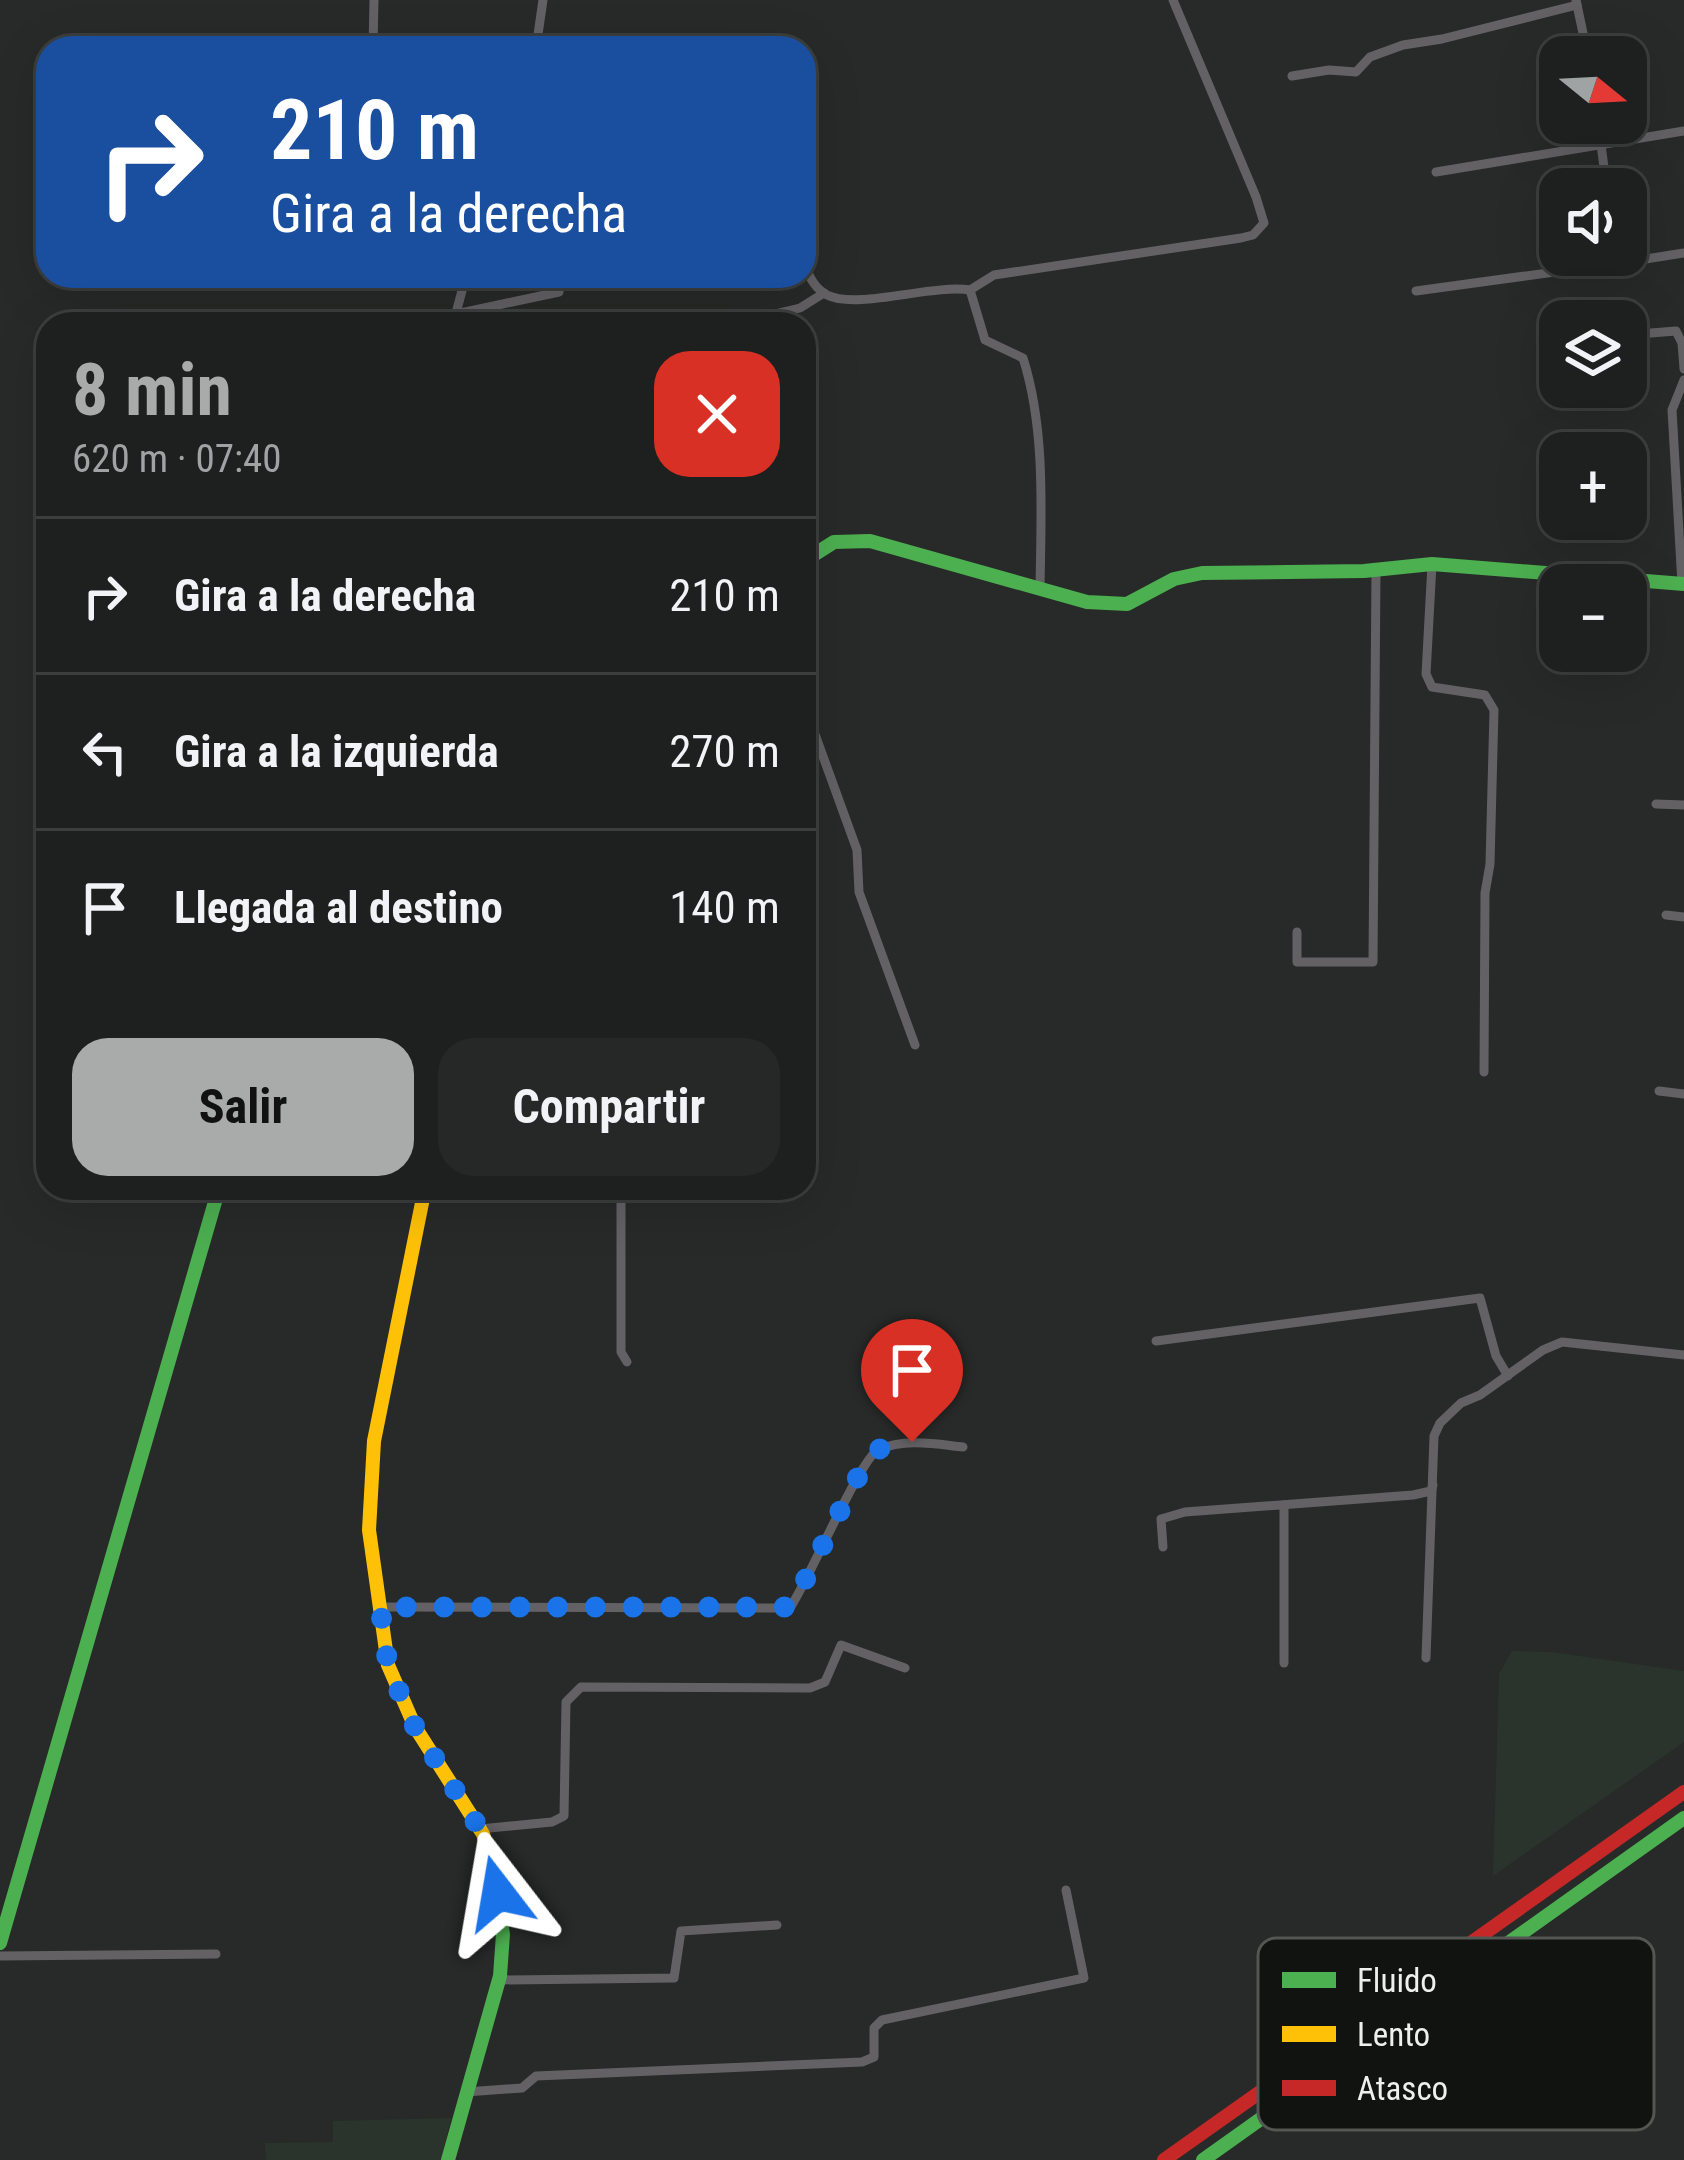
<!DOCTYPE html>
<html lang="es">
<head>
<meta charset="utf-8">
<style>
	:root { --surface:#1d201e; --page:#252827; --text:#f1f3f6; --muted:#a0a3a4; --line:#3b3e3c; --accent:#a8aba9 }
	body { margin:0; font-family:"Roboto Condensed",sans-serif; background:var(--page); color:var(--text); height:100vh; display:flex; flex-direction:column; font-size:45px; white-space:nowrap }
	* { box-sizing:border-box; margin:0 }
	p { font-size:39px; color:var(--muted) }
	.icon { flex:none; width:66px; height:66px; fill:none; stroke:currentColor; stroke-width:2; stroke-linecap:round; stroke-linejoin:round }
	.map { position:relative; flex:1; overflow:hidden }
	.panel { position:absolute; left:36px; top:312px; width:780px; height:888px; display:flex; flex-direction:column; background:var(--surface); border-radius:36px; box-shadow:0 12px 48px #0002,0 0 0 3px var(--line) }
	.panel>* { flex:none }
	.banner { position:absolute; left:36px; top:36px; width:780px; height:252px; border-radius:36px; box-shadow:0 12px 48px #0002,0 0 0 3px var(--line); background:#1a4fa0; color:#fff; overflow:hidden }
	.needle { width:78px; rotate:108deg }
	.tools { position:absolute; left:1539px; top:36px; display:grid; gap:24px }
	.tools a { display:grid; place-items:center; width:108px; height:108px; border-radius:24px; background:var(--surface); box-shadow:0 12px 48px #0002,0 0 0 3px var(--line); font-size:60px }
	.pin { position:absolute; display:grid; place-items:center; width:102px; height:102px; color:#fff; margin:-123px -51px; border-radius:50% 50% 50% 0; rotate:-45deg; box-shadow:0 0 12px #0007 }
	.pin .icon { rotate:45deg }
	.me { position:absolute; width:132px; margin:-66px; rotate:346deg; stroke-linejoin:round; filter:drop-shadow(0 0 9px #0008) }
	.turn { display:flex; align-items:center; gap:42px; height:252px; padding:0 36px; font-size:54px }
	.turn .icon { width:156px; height:156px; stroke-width:2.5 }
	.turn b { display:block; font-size:84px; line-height:102px }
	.round { display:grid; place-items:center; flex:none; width:126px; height:126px; border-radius:36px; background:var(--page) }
	.headline { display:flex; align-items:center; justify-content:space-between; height:204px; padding:0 36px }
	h1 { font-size:72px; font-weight:700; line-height:90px; color:var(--accent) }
	.button { display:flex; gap:24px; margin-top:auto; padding:24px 36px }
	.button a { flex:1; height:138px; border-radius:36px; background:var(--accent); color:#111; font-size:48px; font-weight:700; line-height:138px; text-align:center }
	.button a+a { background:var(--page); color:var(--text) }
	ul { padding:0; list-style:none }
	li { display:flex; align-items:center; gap:36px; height:156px; padding:0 36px; border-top:3px solid var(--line) }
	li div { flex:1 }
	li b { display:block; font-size:45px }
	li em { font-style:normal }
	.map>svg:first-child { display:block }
</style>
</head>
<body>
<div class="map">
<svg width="1684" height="2160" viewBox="0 0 1684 2160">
	<rect width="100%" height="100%" fill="#272a28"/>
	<g fill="#2a342c">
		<path d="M1512,1651L1552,1652L1684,1671V1742L1493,1876L1499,1674Z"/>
		<path d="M451,2118L441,2160H266L265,2143L333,2142V2121Z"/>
	</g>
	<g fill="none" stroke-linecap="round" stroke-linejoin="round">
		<g stroke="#636164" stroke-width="9">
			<path d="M1576,0L1588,57"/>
			<path d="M373,48L374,0"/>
			<path d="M536,48L543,0"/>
			<path d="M1292,76L1329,70L1356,72L1370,57L1403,45L1442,39L1577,5"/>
			<path d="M1598,123L1607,189"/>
			<path d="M1436,172L1684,131"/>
			<path d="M1620,263L1684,253"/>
			<path d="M804,265C810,277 814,288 827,295C857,310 932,284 970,290L994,275L1241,238L1253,235L1264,223L1256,197L1173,0"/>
			<path d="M970,290L985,340L1023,358C1046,430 1041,514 1040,589"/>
			<path d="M1416,291L1620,263L1619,255"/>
			<path d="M456,314L559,292"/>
			<path d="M453,324L466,276"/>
			<path d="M734,324L800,308L824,293"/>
			<path d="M1626,335L1676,331L1682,343L1684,369"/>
			<path d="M1432,564L1426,674L1432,687L1485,695L1494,710L1490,864L1485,893L1484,1072"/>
			<path d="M1682,584L1672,410L1684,380"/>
			<path d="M804,704L857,850L859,892L915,1045"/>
			<path d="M1656,804L1684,805"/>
			<path d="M1666,915L1684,917"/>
			<path d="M1297,932V962H1373L1376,570"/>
			<path d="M1659,1091L1684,1094"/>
			<path d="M621,1188V1352L627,1362"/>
			<path d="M1156,1341L1480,1298L1496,1356L1508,1376"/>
			<path d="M1284,1505V1663"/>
			<path d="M1163,1547L1161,1519L1185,1512L1413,1495L1431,1491L1433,1485"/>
			<path d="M380,1607L790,1608C809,1580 860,1459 878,1450C905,1438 935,1444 963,1447"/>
			<path d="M1426,1658L1434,1436L1440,1423L1461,1403L1480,1395L1543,1350L1562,1342L1684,1355"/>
			<path d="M480,1829L552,1822L564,1816L566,1702L581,1687L810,1688L825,1682L841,1645L905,1668"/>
			<path d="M0,1956L216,1954"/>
			<path d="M499,1980L674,1978L681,1931L777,1925"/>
			<path d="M466,2092L522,2088L536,2076L862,2062L874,2057V2028L882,2020L1084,1978L1066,1890"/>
		</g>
		<g stroke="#4caf50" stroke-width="14">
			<path d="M804,561L834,542L870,541L1087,602L1127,604L1174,579L1202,573L1364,571L1432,564L1684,584"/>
			<path d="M0,1943L219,1188"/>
			<path d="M448,2160L500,1976L503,1934L487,1848"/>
			<path d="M1203,2160L1684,1818"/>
		</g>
		<path stroke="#ffc107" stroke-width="14" d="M425,1188L374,1441L369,1530L388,1665L415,1727L483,1834L487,1848"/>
		<path stroke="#c62828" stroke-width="14" d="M1164,2160L1684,1792"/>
	</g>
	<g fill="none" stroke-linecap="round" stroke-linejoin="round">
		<path stroke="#1a73e8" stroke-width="21" stroke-dasharray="0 37.8" d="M498,1893L483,1834L415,1727L401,1696L388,1665L380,1607H790C807,1582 862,1460 875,1451C884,1446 901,1445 912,1442"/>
	</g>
	<rect x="1258" y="1938" width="396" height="192" rx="18" fill="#111311" stroke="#535653" stroke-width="3"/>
	<rect x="1282" y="1972" width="54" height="16" fill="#4caf50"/>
	<rect x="1282" y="2026" width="54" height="16" fill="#ffc107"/>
	<rect x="1282" y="2080" width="54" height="16" fill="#c62828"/>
	<g font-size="33" fill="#edf1ee">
		<text x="1357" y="1992">Fluido</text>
		<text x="1357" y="2046">Lento</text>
		<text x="1357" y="2100">Atasco</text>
	</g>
</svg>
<div class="tools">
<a><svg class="needle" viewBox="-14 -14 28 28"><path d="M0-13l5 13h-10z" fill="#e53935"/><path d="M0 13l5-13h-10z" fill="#a0a3a4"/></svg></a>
<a><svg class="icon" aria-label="sound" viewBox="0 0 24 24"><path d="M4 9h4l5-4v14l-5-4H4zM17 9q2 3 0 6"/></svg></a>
<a><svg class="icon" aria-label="layers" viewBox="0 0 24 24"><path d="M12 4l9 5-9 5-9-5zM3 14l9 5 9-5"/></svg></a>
<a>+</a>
<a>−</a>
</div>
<div class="pin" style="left:912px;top:1442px;background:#d93025"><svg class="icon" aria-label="arrive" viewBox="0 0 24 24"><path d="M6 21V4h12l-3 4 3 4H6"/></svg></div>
<svg class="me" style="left:498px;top:1893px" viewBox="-20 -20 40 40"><path d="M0-17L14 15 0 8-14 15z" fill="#1a73e8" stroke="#fff" stroke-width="4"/></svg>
<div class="banner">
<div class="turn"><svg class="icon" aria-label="right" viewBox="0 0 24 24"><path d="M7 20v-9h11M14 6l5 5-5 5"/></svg><div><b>210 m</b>Gira a la derecha</div></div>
</div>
<section class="panel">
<div class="headline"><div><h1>8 min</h1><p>620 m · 07:40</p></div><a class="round" style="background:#d93025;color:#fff"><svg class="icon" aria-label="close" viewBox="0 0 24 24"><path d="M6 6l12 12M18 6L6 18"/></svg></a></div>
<ul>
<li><svg class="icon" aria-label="right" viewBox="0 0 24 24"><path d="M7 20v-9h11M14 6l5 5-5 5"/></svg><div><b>Gira a la derecha</b></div><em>210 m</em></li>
<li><svg class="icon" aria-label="left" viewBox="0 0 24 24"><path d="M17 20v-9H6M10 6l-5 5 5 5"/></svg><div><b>Gira a la izquierda</b></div><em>270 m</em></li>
<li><svg class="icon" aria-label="arrive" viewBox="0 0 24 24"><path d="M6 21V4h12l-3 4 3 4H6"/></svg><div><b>Llegada al destino</b></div><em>140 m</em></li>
</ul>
<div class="button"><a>Salir</a><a>Compartir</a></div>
</section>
</div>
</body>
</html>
